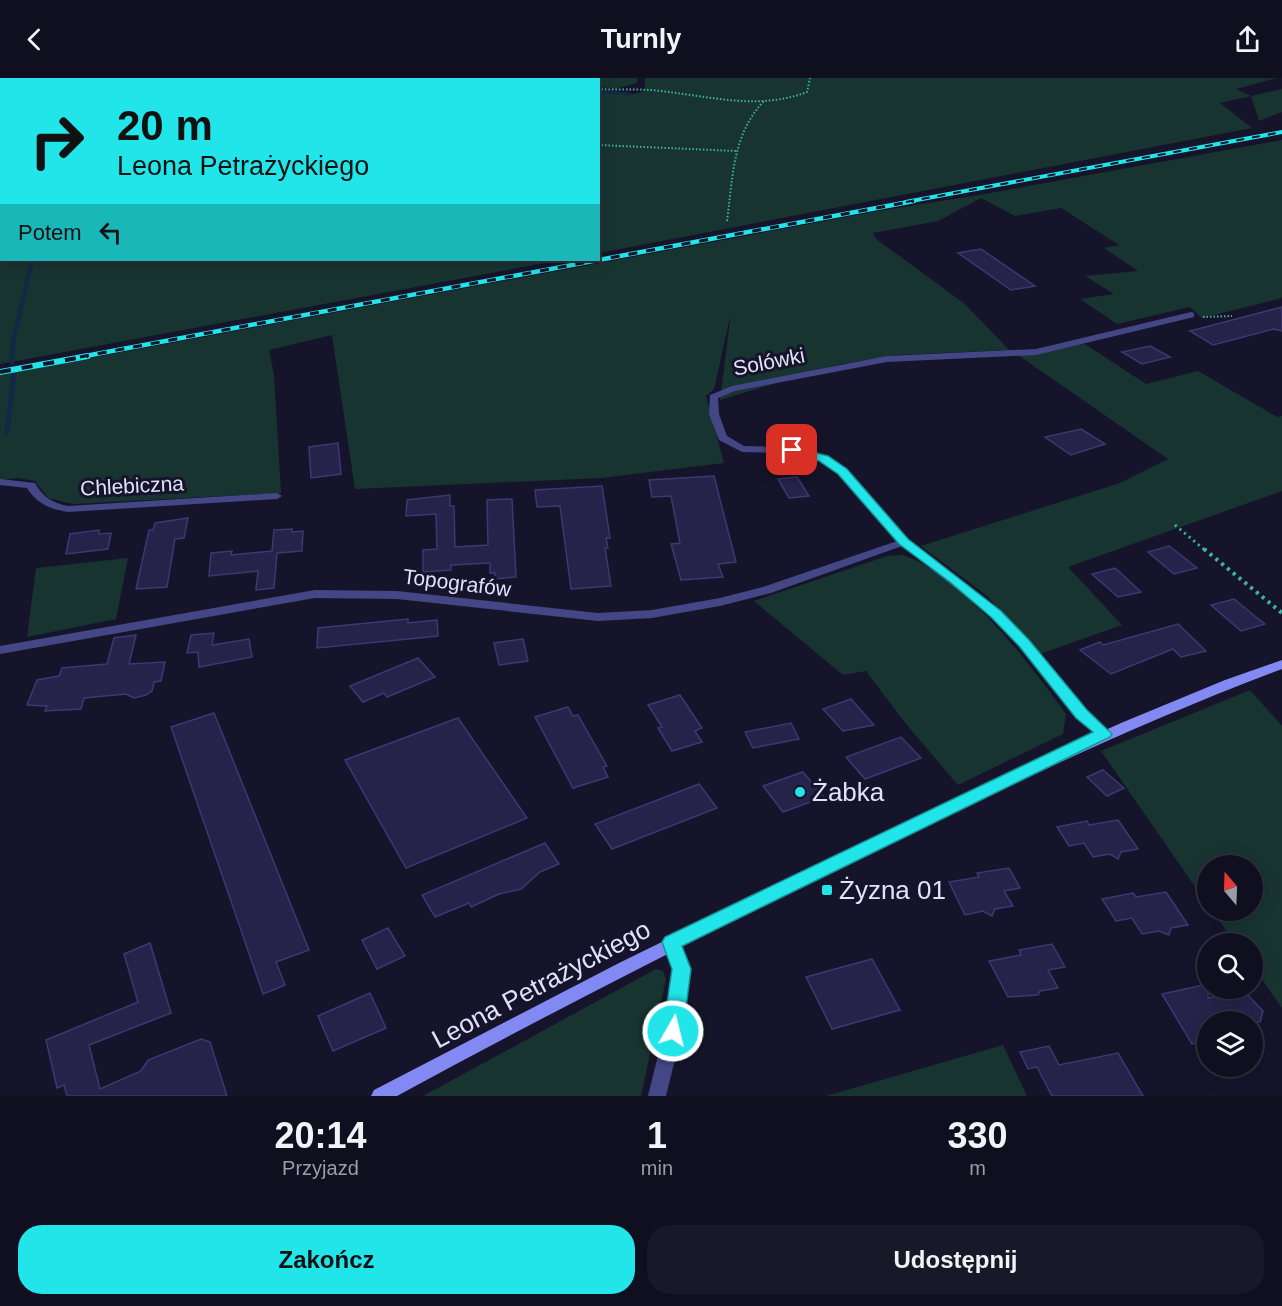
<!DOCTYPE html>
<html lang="pl">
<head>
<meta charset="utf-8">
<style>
	:root { --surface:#100f20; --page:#191829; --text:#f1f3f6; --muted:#9c9ca5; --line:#302f3e; --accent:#21e5e8 }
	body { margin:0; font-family:Arial,sans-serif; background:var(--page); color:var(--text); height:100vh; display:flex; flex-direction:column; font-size:22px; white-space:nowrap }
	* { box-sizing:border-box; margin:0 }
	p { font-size:20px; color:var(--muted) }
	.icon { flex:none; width:33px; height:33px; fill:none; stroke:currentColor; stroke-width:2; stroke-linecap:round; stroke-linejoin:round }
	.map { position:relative; height:1018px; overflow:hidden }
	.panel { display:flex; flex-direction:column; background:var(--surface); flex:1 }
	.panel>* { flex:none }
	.hud { position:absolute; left:0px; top:0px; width:600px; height:183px; box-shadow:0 3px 15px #0003,0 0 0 2px var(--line); background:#21e5e8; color:#111; overflow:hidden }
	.needle { width:39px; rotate:341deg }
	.fabs { position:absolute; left:1197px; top:777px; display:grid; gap:12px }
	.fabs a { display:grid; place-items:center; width:66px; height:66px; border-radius:50%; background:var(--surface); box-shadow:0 3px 15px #0003,0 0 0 2px var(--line); font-size:30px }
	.pin { position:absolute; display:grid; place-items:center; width:51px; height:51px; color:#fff; margin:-26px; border-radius:12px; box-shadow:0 3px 9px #0006 }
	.me { position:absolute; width:66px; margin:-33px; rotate:8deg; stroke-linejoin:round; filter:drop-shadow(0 0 4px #0008) }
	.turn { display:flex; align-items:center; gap:21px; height:126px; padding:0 18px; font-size:27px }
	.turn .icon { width:78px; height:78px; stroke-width:2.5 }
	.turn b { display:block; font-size:42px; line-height:51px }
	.then { display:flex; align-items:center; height:57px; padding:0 18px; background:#0003; gap:12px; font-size:22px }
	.eta { display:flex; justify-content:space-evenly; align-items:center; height:102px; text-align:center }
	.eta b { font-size:36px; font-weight:600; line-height:42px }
	.action { display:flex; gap:12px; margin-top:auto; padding:12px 18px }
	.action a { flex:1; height:69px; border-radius:24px; background:var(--accent); color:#111; font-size:24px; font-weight:600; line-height:69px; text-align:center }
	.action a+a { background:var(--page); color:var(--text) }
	header { display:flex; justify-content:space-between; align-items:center; height:78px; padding:0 18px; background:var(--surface); font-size:27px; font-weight:600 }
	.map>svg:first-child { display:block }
</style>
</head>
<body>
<header><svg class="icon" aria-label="back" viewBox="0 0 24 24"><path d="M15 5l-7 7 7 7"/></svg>Turnly<svg class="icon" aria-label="share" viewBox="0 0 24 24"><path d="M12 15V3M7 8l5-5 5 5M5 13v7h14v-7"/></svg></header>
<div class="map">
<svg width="1282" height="1018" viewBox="0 0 1282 1018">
	<rect width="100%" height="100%" fill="#16142b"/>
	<g fill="#183431">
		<path d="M0,0L481,1L2,2V182H561L0,286Z"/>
		<path d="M501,0H637V5L615,11L599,9L598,2Z"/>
		<path d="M645,0H1277L1236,11L1251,18L1282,11V34L1259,43L1251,18L1220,25L1252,50L599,175V13L634,16L645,13Z"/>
		<path d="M1282,62V220L1202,240L1190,229L1117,246L1080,221L1114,216L1085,198L1138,193L1104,170L1119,167L1061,130L1015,138L981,120L938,143L873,155L876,161L965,226L1009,272L896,277L837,287L720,322L731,235L714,311L706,318L724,385L601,400L355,411L332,257L269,272L274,297L281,415L73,426L48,420L35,403L18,400L0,402V297L884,132L985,116Z"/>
		<path d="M1085,266L1146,306L1198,293L1277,339L1282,338V413L1068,489L1122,547L1040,576L986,517L921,468L1120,405L1168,381L1018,277Z"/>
		<path d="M903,477C965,499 1028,584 1066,636L1063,656L958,707L906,646L866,593L843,597L754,523L887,478Z"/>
		<path d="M128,480L116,541L27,559L36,490Z"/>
		<path d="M1250,612L1282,648V930L1253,889L1252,866L1235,865L1212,833L1252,832V788H1208L1207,826L1101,673Z"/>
		<path d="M656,891L663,893L666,901L641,1018H423Z"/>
		<path d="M1003,967L1027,1018H826Z"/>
	</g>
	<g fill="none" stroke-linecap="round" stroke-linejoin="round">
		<g stroke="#112947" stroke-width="3">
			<path d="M478,0L485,2"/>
			<path d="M598,13L629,16"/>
		</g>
		<path stroke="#112947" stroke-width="4.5" d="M12,279L13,264L32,182"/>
		<g stroke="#112947" stroke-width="5">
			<path d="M12,284V278"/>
			<path d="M7,354L14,295"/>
		</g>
	</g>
	<g fill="#27224a" stroke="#3e3773" stroke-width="1.5">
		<path d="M981,171L1035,208L1011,212L958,175Z"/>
		<path d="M1282,229V253L1274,251L1213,267L1190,253Z"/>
		<path d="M1150,268L1170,279L1142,286L1122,274Z"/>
		<path d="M1081,351L1105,366L1071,377L1045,359Z"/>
		<path d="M338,365L341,396L311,400L309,369Z"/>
		<path d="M714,398L736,484L718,486L723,499L681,502L671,466L680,465L671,418L652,419L649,402Z"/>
		<path d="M797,399L809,418L789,420L778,401Z"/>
		<path d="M602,408L610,460H606L608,470H605L611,508L571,511L560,428L537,429L535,412Z"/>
		<path d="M450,417V428H454L455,469L488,467L487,422L512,421L516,499L495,501V495H490V485L451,487V492L423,494V472L437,471L436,436L406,438L407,422Z"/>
		<path d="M188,440L184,460L175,461L167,509L136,511L149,452H153L155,445Z"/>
		<path d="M292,451V454L303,453L302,473L277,475L274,510L256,512L258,493L209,498L211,475L232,473L231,477L272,473L274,452Z"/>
		<path d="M99,452V456L111,455L108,471L66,476L70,456Z"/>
		<path d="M1169,468L1177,474L1197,490L1174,496L1148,474Z"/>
		<path d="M1115,490L1125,499L1141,514L1118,519L1092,496Z"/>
		<path d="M1234,521L1256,539L1265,546L1241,553L1211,527Z"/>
		<path d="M408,541V545L437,542L438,558L317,570L318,550Z"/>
		<path d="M1178,546L1206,573L1181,579L1173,571L1111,596L1080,572L1100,564L1103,567Z"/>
		<path d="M214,555L212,567L249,561L252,579L199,589L198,574L187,575L191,557Z"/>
		<path d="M136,557L129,586L165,584L161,603L154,604L152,613L146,617L134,620L126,616L84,620L81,631L45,633L47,628L27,627L37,602L59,598L62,590L107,586L114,560Z"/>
		<path d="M523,561L528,583L499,587L494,565Z"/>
		<path d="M418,580L435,599L387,619L384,615L363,624L350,608Z"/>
		<path d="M680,617L702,650L695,653L702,664L672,673L658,650L662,649L648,627Z"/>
		<path d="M851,621L874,647L843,653L823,631Z"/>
		<path d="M568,629L573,638L578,637L607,688L603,689L608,699L573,710L535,639Z"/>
		<path d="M214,635L309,872L276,884L285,907L263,916L171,649Z"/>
		<path d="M458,640L527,740L406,790L345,682Z"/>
		<path d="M791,645L799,661L753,670L745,654Z"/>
		<path d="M901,659L921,680L865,701L846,679Z"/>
		<path d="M1103,692L1124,710L1107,718L1087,699Z"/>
		<path d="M803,694L824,719L783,734L763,708Z"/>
		<path d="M699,706L717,730L612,771L595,746Z"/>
		<path d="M1118,742L1138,771L1121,774L1118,781L1110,776L1093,779L1084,765L1069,768L1057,749L1087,743L1089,747Z"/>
		<path d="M545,765L559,786L540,794L521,811L499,816L471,829L469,825L435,839L422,817Z"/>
		<path d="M1009,790L1020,810L1004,813L1013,828L995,831L992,838L983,833L965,837L949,804L979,799L977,795Z"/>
		<path d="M1166,814L1188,847L1171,850L1169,857L1159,853L1142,856L1132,840L1116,843L1102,821L1133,815L1136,819Z"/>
		<path d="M388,850L405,878L377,891L362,862Z"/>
		<path d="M150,865L171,935L89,967L100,1011L141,993L148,982L201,961L210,964L227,1018H67L64,1007L57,1010L46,962L138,924L124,876Z"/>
		<path d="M1052,866L1065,889L1048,892L1058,910L1040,913L1038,917L1008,919L989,883L1021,877L1019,872Z"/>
		<path d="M872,881L900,932L832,951L806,899Z"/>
		<path d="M1208,906V920L1244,913L1263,933L1260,944H1208V962L1192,966L1162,916Z"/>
		<path d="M370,915L386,950L333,973L318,938Z"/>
		<path d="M1049,968L1059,987L1118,975L1143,1018H1052L1037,989L1028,991L1020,974Z"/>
	</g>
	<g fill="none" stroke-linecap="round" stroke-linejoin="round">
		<g stroke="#3eb3a2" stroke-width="2" stroke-dasharray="1.5 2" stroke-linecap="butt">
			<path d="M488,0L500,2"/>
			<path d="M598,11C615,12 633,11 650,12C703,16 755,34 807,14L810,0"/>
			<path d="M598,67L736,73"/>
			<path d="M727,143C733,99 732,57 764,23"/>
			<path d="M1203,239L1232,238"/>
		</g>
		<path stroke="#3eb3a2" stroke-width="3" stroke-dasharray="2 4" stroke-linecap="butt" d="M1175,447L1206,473"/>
		<path stroke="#3eb3a2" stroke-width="4" stroke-dasharray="3 4.5" stroke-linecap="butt" d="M1204,471L1282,535"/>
		<g fill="#444785" fill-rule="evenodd">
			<path d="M1191,234L1194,235V239L1036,277L887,284L735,313L718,320L719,336L727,358L744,368L792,369L828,379L846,391L908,462L1000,533L1028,562L1086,633L1109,653L1111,656L1109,659H1099L1076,639L1020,568L992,539L902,468L771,515L720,528L652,540L598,543L397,521L315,520L0,576V568L315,512L397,513L598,535L652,532L720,520L763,509L897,463L838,395L820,383L792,375L742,374L719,362L709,336L710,317L732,308L887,278L1036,271Z"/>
			<path d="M0,401L35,405C43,419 52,425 68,428L277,415L282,418L277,421L68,434C50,431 37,426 27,410L0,407Z"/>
			<path d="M671,857L677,859L690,891L682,953L666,1018H648L664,953L674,891L663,864L665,859Z"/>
		</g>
		<path fill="#8289f2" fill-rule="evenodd" d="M1282,582V591C1143,643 1010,707 876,772C715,851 555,932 397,1018H371L374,1012L619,885L968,714L1121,645L1225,602Z"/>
		<defs>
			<path id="rail-far2" d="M906,124L1282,54"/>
			<path id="rail-far1" d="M80,279L914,123"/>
			<path id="rail" d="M0,294L88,278"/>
		</defs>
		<use href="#rail-far2" stroke="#21e5e8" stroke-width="4"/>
		<use href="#rail-far1" stroke="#21e5e8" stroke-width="4.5"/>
		<use href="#rail" stroke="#21e5e8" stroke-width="6"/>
		<use href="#rail-far2" stroke="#16142b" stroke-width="2" stroke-dasharray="8" stroke-linecap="butt"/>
		<use href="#rail-far1" stroke="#16142b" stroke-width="3" stroke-dasharray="9" stroke-linecap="butt"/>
		<use href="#rail" stroke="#16142b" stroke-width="4" stroke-dasharray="11" stroke-linecap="butt"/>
	</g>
	<path fill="#21e5e8" stroke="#159597" stroke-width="1.5" d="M792,369L828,378L847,391L908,461L1001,533L1029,562L1087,632L1112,656L1110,659L682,868L691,891L683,953L680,959L673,962L666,959L663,953L672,891L662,864L665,859L1093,654L1076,640L1019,568L991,539L950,504L899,466L838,396L819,383L788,375V370Z"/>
	<g fill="#21e5e8" stroke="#16142b" stroke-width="2">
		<circle cx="800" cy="714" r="6"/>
		<rect x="821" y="806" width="12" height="12" rx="3"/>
	</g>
	<g text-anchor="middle" stroke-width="6" stroke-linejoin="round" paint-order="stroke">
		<g font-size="21" fill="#e2e1fc" stroke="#16142b">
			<text transform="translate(769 284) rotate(-11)" y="7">Solówki</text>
			<text transform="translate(132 408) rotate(-3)" y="7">Chlebiczna</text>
			<text transform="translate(457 505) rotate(7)" y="7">Topografów</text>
		</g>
		<g font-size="26" fill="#e2e1fc" stroke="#16142b" text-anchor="start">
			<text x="812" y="723">Żabka</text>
			<text x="839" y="821">Żyzna 01</text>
		</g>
		<g font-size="26" fill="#e2e1fc" stroke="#16142b">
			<text transform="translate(541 906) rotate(-28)" y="9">Leona Petrażyckiego</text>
		</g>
	</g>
</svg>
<div class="fabs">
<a><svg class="needle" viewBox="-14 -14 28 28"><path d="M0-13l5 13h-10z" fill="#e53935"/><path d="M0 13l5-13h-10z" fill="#9c9ca5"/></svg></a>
<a><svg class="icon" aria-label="search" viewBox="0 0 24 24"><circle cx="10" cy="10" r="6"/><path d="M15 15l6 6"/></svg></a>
<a><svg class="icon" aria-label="layers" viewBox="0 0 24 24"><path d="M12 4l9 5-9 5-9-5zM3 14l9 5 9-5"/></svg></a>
</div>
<div class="pin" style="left:792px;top:372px;background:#d93025"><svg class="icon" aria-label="arrive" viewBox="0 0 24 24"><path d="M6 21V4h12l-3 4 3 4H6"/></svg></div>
<svg class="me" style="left:673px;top:953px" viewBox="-20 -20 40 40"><circle r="17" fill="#21e5e8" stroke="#fff" stroke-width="3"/><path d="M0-11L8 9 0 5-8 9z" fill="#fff"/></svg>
<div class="hud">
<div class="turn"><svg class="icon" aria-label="right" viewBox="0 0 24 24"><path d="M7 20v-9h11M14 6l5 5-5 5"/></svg><div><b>20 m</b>Leona Petrażyckiego</div></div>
<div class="then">Potem<svg class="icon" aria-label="left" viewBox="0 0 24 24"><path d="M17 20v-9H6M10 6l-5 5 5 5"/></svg></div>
</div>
</div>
<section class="panel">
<div class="eta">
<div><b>20:14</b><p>Przyjazd</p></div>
<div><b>1</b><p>min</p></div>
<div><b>330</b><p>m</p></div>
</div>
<div class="action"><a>Zakończ</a><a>Udostępnij</a></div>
</section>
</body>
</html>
